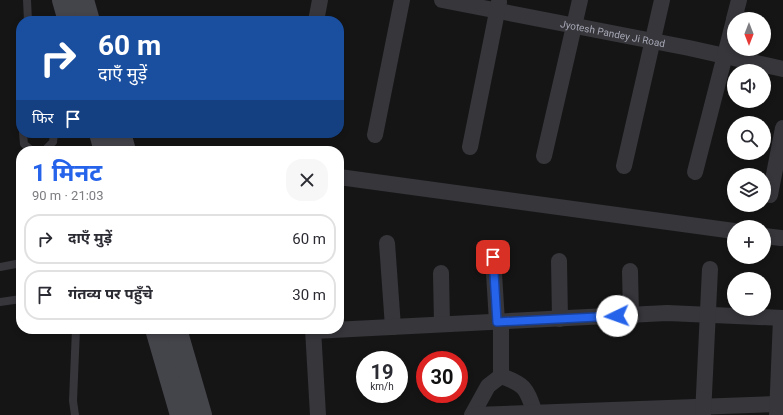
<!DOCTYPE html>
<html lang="hi">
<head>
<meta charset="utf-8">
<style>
	:root { --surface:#fff; --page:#f7f7f7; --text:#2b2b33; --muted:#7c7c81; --line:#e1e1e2; --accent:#2563eb }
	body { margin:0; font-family:Roboto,"Noto Sans Devanagari",sans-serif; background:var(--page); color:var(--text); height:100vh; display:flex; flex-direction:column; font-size:15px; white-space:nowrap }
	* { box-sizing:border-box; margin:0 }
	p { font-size:13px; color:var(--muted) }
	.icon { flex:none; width:22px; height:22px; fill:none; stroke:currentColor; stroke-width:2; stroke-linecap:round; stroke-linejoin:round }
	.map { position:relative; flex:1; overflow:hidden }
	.side { position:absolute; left:16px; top:146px; width:328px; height:188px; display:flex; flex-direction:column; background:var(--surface); border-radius:16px; box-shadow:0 2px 6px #0003 }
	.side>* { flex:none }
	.guide { position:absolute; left:16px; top:16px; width:328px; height:122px; border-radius:16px; box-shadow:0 2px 6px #0003; background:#1a4fa0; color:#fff; overflow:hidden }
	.needle { width:26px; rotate:180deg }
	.tools { position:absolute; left:727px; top:12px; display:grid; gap:8px }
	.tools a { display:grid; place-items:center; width:44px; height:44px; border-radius:50%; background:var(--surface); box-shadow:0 2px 6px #0003; font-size:20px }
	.speed { position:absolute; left:356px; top:351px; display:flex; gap:8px; font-size:20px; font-weight:700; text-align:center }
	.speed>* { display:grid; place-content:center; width:52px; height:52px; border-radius:50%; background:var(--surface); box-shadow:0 2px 6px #0003; line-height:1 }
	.speed small { font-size:10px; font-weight:400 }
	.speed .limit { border:6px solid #d22; background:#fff; color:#111 }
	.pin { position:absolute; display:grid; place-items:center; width:34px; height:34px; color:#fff; margin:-17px; border-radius:8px; box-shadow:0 2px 6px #0006 }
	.me { position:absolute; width:44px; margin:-22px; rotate:267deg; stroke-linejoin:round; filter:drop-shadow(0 0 3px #0008) }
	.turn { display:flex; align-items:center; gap:14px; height:84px; padding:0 16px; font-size:18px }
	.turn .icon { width:52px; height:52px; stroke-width:2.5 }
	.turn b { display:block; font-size:28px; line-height:34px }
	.then { display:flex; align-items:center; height:38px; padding:0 16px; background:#0003; gap:8px; font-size:15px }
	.round { display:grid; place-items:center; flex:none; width:42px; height:42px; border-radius:16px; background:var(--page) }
	.headline { display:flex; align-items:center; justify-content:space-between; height:68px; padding:0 16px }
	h1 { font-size:24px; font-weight:700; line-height:30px; color:var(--accent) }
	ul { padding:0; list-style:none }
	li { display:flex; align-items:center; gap:12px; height:50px; margin:0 8px 6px; padding:0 8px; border:2px solid var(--line); border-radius:16px }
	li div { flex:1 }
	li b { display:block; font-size:15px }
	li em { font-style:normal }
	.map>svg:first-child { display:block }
</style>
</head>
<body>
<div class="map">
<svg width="783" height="415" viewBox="0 0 783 415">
	<rect width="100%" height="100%" fill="#151516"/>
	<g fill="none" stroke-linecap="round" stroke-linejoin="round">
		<g stroke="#36363b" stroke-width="8">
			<path d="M27,0L28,21"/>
			<path d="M23,133L24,144L32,151"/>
			<path d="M44,151L53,142L54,133"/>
			<path d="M0,267L21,263"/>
			<path d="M0,302L21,299"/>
			<path d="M75,415L73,401L76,329"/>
		</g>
		<g stroke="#36363b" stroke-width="16">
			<path id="s1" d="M442,0L689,48L783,69"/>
			<path d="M734,19L739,0"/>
			<path d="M316,21L320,0"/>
			<path d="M375,135L402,0"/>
			<path d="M470,147L499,2"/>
			<path d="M544,156L580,0"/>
			<path d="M624,166L662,0"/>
			<path d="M695,172L734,20"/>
			<path d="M339,177L734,231"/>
			<path d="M770,195L783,128"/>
			<path d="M764,236L781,238"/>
			<path d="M387,243L393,327"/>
			<path d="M493,257L497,322"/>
			<path d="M559,261L560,319"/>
			<path d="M630,271L631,315"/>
			<path d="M441,273L442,324"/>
			<path d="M313,329L318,415"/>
			<path d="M313,331L667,313L783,318"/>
			<path d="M501,376C526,385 526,388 535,413"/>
			<path d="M472,415L488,386L501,376V321"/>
			<path d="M474,415L778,404"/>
			<path d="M703,415L710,269"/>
			<path d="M777,415L781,318"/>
		</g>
		<g stroke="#44444b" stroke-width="22">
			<path d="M63,0L69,21"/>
			<path d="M83,0L89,21"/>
			<path d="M100,133L105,151"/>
			<path d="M120,133L125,151"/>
			<path d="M156,329L181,415"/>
			<path d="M176,329L201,415"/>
		</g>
	</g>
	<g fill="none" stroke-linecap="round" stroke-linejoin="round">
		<defs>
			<path id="route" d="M493,257L497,322L617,316"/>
		</defs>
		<use href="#route" stroke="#184099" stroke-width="10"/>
		<use href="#route" stroke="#2563eb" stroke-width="7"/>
	</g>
	<g text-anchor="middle" stroke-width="4" stroke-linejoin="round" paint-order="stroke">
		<g font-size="10" fill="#a7a9b6" stroke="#101011">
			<text dy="4" stroke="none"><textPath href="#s1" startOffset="174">Jyotesh Pandey Ji Road</textPath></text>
		</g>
	</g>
</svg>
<div class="tools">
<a><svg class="needle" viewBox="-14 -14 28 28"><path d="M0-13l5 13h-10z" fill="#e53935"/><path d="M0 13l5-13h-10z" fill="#7c7c81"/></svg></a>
<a><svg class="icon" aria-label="sound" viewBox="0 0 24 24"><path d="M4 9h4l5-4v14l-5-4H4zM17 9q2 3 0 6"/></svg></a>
<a><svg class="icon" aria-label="search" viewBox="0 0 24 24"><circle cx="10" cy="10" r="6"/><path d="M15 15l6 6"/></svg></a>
<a><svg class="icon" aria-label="layers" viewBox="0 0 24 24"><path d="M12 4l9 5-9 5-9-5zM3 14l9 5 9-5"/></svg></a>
<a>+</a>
<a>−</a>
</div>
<div class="speed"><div>19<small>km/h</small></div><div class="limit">30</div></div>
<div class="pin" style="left:493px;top:257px;background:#d93025"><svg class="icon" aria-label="arrive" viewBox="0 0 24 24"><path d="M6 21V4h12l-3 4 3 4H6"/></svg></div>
<svg class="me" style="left:617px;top:316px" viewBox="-20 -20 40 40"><circle r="19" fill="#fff"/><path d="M0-13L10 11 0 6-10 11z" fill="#2563eb"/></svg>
<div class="guide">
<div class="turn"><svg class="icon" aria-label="right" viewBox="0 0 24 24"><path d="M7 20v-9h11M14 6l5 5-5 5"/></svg><div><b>60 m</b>दाएँ मुड़ें</div></div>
<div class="then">फिर<svg class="icon" aria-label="arrive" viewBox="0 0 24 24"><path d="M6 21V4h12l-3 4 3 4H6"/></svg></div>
</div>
<section class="side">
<div class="headline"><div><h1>1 मिनट</h1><p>90 m · 21:03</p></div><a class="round"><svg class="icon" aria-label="close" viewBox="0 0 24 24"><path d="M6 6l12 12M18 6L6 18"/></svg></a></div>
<ul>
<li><svg class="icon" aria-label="right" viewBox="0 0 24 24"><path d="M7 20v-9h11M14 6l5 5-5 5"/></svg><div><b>दाएँ मुड़ें</b></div><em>60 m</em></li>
<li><svg class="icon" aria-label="arrive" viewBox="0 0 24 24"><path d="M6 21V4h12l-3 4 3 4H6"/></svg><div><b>गंतव्य पर पहुँचे</b></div><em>30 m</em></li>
</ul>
</section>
</div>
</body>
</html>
